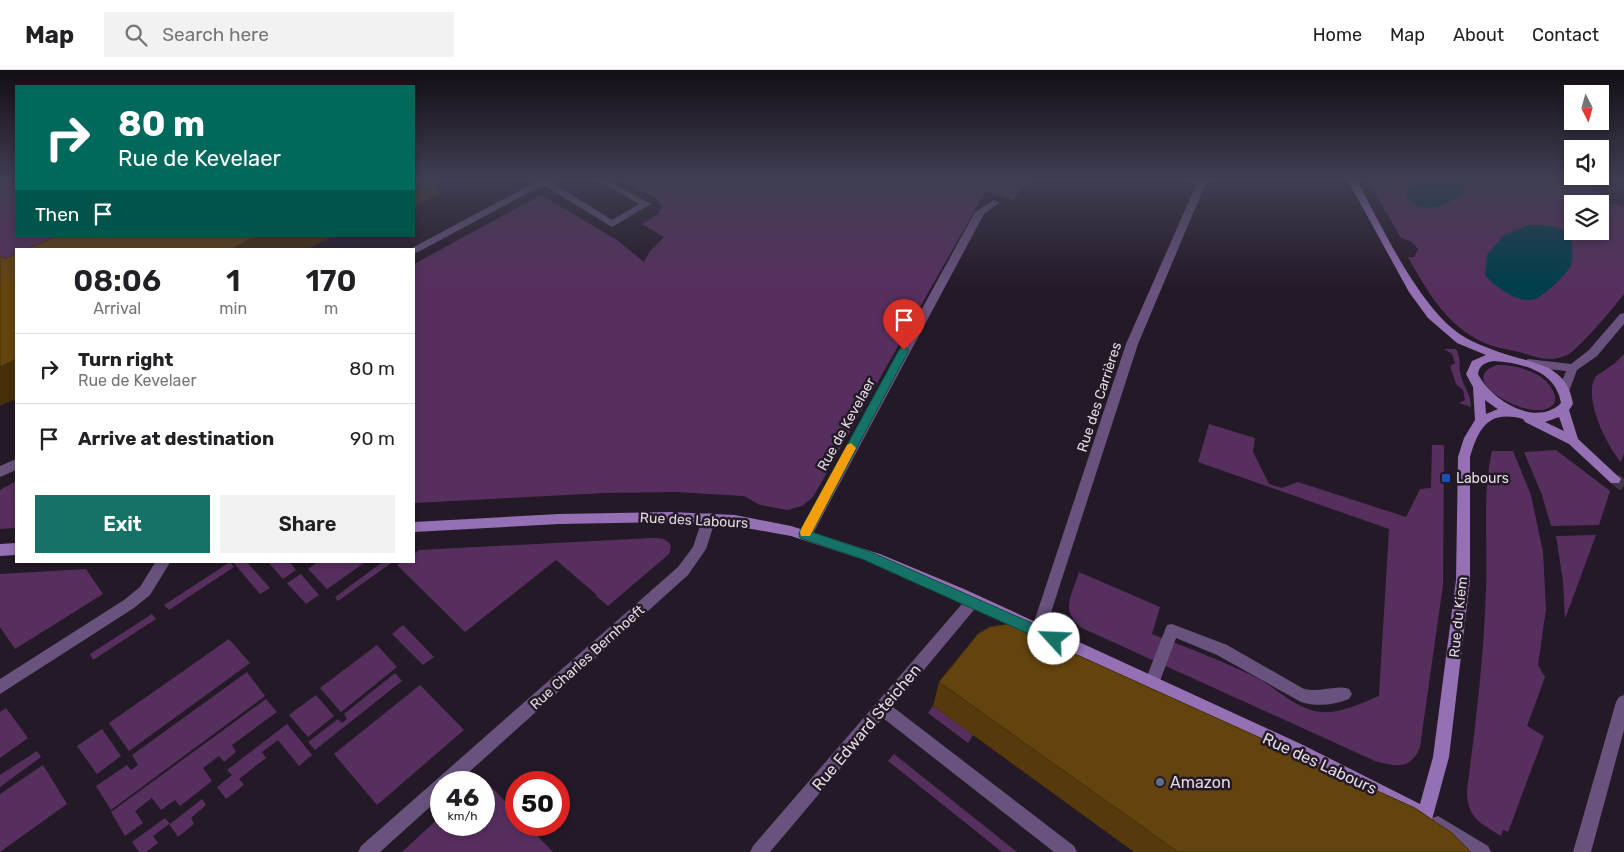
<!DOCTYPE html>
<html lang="en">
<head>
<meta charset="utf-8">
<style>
	:root { --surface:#fff; --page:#f2f2f2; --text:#202124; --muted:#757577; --line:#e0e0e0; --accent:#147266 }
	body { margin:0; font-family:Rubik,sans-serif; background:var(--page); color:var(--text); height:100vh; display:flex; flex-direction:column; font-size:19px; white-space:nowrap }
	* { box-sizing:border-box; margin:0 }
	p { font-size:16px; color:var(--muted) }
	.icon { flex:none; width:28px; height:28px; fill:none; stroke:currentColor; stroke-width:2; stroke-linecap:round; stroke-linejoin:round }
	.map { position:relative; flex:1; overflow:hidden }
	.drawer { position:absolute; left:15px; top:178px; width:400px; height:315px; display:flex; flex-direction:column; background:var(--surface); border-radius:0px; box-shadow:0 2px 8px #0003 }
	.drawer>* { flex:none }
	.hud { position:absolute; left:15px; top:15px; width:400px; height:152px; border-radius:0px; box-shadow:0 2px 8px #0003; background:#00695c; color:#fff; overflow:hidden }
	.needle { width:32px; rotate:174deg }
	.controls { position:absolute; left:1564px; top:15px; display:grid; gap:10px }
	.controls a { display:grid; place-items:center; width:45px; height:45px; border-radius:0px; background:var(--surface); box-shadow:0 2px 8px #0003; font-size:25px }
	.speed { position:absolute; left:430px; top:701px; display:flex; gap:10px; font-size:25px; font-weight:700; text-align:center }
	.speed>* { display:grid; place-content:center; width:65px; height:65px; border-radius:50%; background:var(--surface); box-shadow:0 2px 8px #0003; line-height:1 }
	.speed small { font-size:12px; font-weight:400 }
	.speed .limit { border:8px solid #d22; background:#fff; color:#111 }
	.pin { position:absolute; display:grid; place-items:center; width:42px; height:42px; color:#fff; margin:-51px -21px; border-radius:50% 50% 50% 0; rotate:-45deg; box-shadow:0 0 5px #0007 }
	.pin .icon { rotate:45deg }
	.me { position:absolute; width:55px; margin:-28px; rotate:295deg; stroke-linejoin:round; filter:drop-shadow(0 0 4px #0008) }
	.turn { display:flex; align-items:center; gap:18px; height:105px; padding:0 20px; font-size:22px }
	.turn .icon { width:65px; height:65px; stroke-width:2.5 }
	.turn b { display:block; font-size:35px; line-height:42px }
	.then { display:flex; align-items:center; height:48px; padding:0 20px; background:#0003; gap:10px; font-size:19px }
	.eta { display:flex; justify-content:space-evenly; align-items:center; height:85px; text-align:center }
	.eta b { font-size:30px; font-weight:600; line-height:35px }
	.cta { display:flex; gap:10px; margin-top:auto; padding:10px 20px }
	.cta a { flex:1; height:58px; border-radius:0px; background:var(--accent); color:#fff; font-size:20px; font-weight:600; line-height:58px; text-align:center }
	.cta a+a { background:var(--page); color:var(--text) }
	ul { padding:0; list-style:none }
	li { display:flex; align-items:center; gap:15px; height:70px; padding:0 20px; border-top:1px solid var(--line) }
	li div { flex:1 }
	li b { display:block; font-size:19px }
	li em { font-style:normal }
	header { display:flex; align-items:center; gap:30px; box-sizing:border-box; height:70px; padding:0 25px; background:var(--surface); border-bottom:1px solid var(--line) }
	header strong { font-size:24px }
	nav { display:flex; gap:28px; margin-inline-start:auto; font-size:18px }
	.search { width:350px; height:45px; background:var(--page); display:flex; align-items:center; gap:12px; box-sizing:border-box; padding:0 18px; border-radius:0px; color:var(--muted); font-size:19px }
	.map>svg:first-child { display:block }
</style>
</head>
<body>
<header>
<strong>Map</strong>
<div class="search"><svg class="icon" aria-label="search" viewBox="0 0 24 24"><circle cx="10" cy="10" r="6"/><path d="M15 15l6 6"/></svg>Search here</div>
<nav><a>Home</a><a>Map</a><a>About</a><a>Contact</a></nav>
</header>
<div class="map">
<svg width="1624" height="782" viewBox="0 0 1624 782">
	<rect width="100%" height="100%" fill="#241927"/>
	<g fill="#572f5e" fill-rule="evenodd">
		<path d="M0,109H16V166H93L65,179H16V201L0,208Z"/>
		<path d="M620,109H1029L1013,130L985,122L813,427L802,436L787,440L760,435L744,426L675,422L605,423L414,433V194L541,125L617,170L644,192L650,181L664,167L642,154L658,144L662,136L657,129Z"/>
		<path d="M1367,109H1561L1599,116L1605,131L1624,137V224C1614,237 1579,279 1567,285C1551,293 1535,287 1519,282C1507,279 1496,278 1485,273C1447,257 1427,221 1408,187H1414L1418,179L1412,172L1401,168ZM1572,134H1600V161H1572Z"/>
		<path d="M1444,279H1456C1462,289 1458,296 1461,306C1464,317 1471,325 1471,337L1459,333L1465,330L1463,320L1456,314L1450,296L1455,293L1452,284Z"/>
		<path d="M1624,284V383L1621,392C1607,376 1582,327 1596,306L1614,294Z"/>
		<path d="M1497,295C1512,295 1525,298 1538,305C1557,317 1566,341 1535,340C1515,340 1457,309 1497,295Z"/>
		<path d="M1209,354L1255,368L1253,382L1269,414L1282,418L1298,412L1406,447L1420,419L1431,418L1432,375H1444L1443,515L1420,677C1411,700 1396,697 1375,691L1082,558C1059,540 1072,526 1079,502L1160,537L1152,564C1188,578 1223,591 1257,608C1278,619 1297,640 1321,642C1341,644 1361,633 1379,626L1389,459L1198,392Z"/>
		<path d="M1556,380L1610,421L1599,455L1551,456L1542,425L1524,382Z"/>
		<path d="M1492,381H1513L1531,425L1543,482L1546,539L1538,595L1545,607L1527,656L1544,666L1508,762L1503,760L1501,766C1479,752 1467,748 1467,720C1476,653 1484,586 1486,518C1488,473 1482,426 1492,381Z"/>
		<path d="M16,411V458L0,459V420Z"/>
		<path d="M1596,465L1565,549L1563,511L1556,466Z"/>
		<path d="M652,468C660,468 667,468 671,476L669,484L608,536L596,526L597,525L556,490L465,562L397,495L403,491H414V484L419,480Z"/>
		<path d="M232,491H246L270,518L260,524Z"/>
		<path d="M267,491H289L296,500L283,509Z"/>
		<path d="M319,491H367L327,519L308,499Z"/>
		<path d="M384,491H394L338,531L335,527Z"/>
		<path d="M230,492L234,497L169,540L164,535Z"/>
		<path d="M86,499L103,524L15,579L0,557V504Z"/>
		<path d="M301,504L319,525L306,534L287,513Z"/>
		<path d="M152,544L156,549L93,590L90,584Z"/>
		<path d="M403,555L434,587L423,595L392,564Z"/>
		<path d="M229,569L250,593L129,681L109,653Z"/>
		<path d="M377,575L397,597L341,642L320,618Z"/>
		<path d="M247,602L265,626L111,740L96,716L127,695L131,700L138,695L132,685Z"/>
		<path d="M395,603L402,611L315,680L308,672L338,649L342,653L347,649L344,644Z"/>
		<path d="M420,615L464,660L377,735L334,684Z"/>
		<path d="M316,625L334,646L308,667L289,645Z"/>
		<path d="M266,629L277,642L232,675L236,682L224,692L219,686L203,698L212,711L180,736L175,730L161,740L152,728L135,741L143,753L125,766L111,742Z"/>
		<path d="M933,636L973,665L968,673L928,643Z"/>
		<path d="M6,638L28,668L0,688V642Z"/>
		<path d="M287,654L312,685L299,696L278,670L262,682L266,688L239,709L244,715L226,729L217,717L232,705L227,700Z"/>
		<path d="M102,659L121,686L97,704L77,676Z"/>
		<path d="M37,681L41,687L0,717V705Z"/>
		<path d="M894,684L1017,782H1002L888,691Z"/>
		<path d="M43,695L67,734L0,782V724Z"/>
		<path d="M483,708L516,743V755H527L553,782H402L441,746V755H484V712H479Z"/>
		<path d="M202,729L206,735L191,748L194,754L178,767L169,754L153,766L158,773L146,782H139L132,772L165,748L170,754Z"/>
	</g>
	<g fill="#003e4b">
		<path d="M1420,109H1456L1462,112L1465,121C1453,132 1437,141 1419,136C1415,135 1410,130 1406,127V118Z"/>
		<path d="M1528,155C1541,155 1560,154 1569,165C1573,171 1573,188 1571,195C1568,203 1543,227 1535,229C1518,234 1495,217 1485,205L1487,185L1503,166Z"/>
	</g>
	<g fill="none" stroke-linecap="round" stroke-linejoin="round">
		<path stroke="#403643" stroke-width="12" stroke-dasharray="12 6" stroke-linecap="butt" d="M1615,409L1624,416"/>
		<g fill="#69537e" fill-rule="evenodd">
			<path d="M541,109H551L550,111L612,150L639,134L595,109H605L651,134L612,157L543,115L418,182L414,183V179H410Z"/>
			<path d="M1179,109L1199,111L1201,109H1211L1205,115L1138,274L1045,561L1043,566L1038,567L1033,566L1031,561L1126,274L1196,115Z"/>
			<path d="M994,130L999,133L984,144L810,469L805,470L800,469L798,465L800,461L975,142Z"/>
			<path d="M1624,243V254L1597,286L1577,300L1568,324L1564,325L1558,321L1566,301L1528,297L1522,293L1528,289L1571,294L1589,280L1620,244Z"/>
			<path d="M16,389V400L0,407V396Z"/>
			<path d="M709,443L714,444L716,448L706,479L688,505L458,712H441V727L380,782H358L361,776L678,497L693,477L704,444Z"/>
			<path d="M156,491H171L150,525L134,538L0,624V609L124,530L140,517Z"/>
			<path d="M973,525L978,527L980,531L978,535L893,637L1074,776L1077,782H1054L883,648L770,782H750L753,776L968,527Z"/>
			<path d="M1172,554L1227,575L1304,619C1321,623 1336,614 1349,619L1352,624L1349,629C1334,635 1317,637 1301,632L1217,585L1176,568L1157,619L1152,621L1147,619L1144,614L1165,560L1167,555Z"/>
			<path d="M1624,625V660L1591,782H1573L1616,632L1619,627Z"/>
		</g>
		<path fill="#69537e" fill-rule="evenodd" d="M1438,746L1488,776L1491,782H1467L1432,760L1430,754L1432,748Z"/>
		<g fill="#9570b5" fill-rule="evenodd">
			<path d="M1347,109H1356C1381,154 1421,243 1466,268C1477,274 1493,280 1505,284C1536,294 1567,295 1573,334L1569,340L1578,369L1621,409L1619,413H1611L1569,374L1525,352L1523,349C1489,340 1479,357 1470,387V510L1449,687L1433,746L1431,752L1425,754L1291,686L954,528L871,492L791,466L735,456L671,452L559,454L414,462V452L559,444L671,442L735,445L791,456L880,484L964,519L1303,675L1420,734L1433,687L1456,510L1458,387L1464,368L1475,350L1473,317L1466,304L1472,291L1486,285L1457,273L1428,248L1409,222ZM1494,291C1522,293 1556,301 1561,333C1536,358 1491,330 1478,304C1479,295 1486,292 1494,291ZM1485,330L1496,338L1498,339L1486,344ZM1559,347L1564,361L1545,352Z"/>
			<path d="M16,473V485L0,486V474Z"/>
		</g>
	</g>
	<path fill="#563a0c" d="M939,612L1471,782H1134L933,636Z"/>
	<g fill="#46300a">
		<path d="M414,109H433L438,124L414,136Z"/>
		<path d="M257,166H333L308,179H231Z"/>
		<path d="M16,289V332L13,330L0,336V297Z"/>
	</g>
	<g fill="#64440e" stroke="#46300a">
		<path d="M57,166H257L231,179H27Z"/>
		<path d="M16,184V289L0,297V185L4,189Z"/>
		<path d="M1009,554L1415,738L1452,763L1471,782H1178L939,612L978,564L990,557Z"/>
	</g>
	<linearGradient id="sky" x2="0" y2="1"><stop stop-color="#140e15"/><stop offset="0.5" stop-color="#3f3e52"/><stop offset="1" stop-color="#3f3e52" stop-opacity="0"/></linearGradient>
	<rect width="1624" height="218" fill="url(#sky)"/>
	<path fill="#147266" stroke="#0d4a42" d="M904,277L909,280L812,462L871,482L1059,565L1061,569L1059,573L1054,575L1049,573L862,489L800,468L799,464L800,461L899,280Z"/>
	<path fill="#f59e0b" d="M851,373L856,378L810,466H801L800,462L801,459L847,375Z"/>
	<rect fill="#1a4fb4" stroke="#241927" stroke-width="2" x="1441" y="403" width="10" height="10" rx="2.5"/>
	<circle fill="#5c6f8a" stroke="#241927" stroke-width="2" cx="1160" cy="712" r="5"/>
	<g text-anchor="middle" stroke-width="5" stroke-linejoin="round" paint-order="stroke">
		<g font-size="14" fill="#e1d9e2" stroke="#241927">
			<text transform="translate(1099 327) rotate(-72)" y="5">Rue des Carrières</text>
			<text transform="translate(846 354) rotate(-61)" y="5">Rue de Kevelaer</text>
			<text transform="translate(694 450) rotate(3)" y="5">Rue des Labours</text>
			<text transform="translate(1458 547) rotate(-84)" y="5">Rue du Kiem</text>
			<text transform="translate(587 587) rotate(-42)" y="5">Rue Charles Bernhoeft</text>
		</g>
		<g font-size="14" fill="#e1d9e2" stroke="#241927" text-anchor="start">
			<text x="1456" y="413">Labours</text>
		</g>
		<g font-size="16" fill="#e1d9e2" stroke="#241927">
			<text transform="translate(866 657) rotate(-50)" y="6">Rue Edward Steichen</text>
			<text transform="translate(1320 693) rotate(25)" y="6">Rue des Labours</text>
		</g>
		<g font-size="16" fill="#e1d9e2" stroke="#241927" text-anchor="start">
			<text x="1170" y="718">Amazon</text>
		</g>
	</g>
</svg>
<div class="controls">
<a><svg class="needle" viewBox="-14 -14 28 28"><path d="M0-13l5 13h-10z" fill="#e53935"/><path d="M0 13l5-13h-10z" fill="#757577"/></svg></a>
<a><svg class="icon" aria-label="sound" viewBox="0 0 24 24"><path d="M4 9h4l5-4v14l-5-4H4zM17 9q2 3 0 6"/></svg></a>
<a><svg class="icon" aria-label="layers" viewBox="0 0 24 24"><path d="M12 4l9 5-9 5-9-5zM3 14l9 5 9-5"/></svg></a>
</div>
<div class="speed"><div>46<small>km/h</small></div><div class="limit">50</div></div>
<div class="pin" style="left:904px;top:280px;background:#d93025"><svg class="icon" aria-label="arrive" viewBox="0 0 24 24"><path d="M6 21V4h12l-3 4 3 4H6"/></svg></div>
<svg class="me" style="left:1054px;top:569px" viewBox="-20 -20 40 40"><circle r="19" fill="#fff"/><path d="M0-13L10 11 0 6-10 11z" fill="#147266"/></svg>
<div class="hud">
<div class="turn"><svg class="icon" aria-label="right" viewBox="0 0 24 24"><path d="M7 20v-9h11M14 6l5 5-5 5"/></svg><div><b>80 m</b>Rue de Kevelaer</div></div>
<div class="then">Then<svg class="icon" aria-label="arrive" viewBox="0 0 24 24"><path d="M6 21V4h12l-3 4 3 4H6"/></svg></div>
</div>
<section class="drawer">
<div class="eta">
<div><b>08:06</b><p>Arrival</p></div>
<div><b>1</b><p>min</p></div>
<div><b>170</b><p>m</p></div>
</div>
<ul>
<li><svg class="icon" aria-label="right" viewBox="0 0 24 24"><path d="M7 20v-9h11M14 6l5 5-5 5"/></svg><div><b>Turn right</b><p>Rue de Kevelaer</p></div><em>80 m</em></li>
<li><svg class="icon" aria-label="arrive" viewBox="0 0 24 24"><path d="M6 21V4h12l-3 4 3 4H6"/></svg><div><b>Arrive at destination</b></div><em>90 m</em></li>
</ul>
<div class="cta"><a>Exit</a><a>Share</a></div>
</section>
</div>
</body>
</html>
